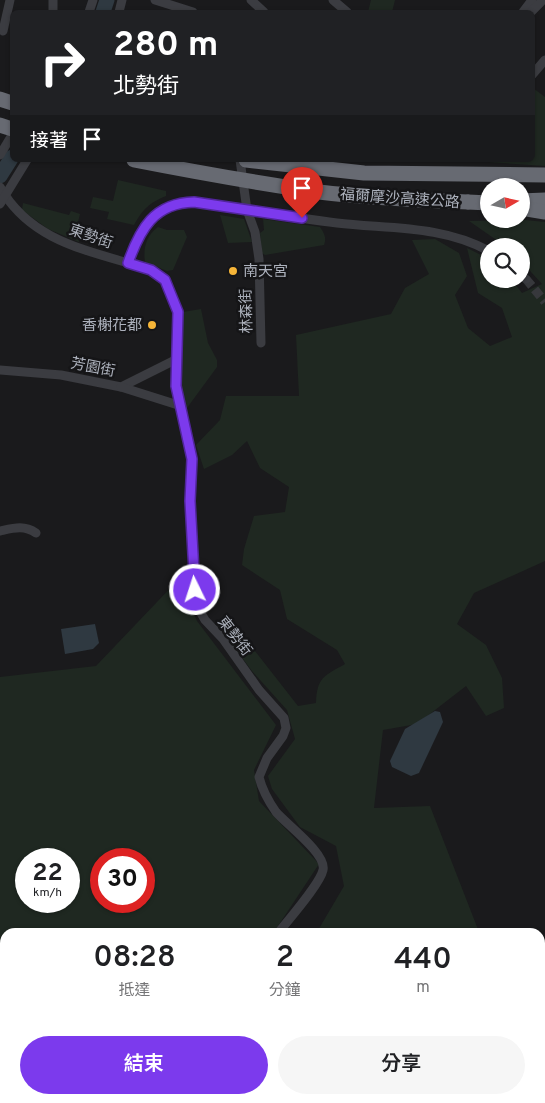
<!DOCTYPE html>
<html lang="zh-TW">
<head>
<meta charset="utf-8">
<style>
	:root { --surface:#fff; --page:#f6f6f6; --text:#202124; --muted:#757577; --accent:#7c3aed }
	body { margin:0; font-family:Overpass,"Noto Sans TC",sans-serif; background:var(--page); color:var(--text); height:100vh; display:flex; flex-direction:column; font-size:19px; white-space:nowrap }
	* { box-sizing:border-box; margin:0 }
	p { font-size:16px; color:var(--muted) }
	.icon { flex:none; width:28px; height:28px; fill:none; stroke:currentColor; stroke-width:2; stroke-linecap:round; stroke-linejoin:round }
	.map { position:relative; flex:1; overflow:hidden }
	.sheet { position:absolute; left:0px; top:928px; width:545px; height:176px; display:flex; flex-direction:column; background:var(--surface); border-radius:15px 15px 0 0; box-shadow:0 1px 4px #0004 }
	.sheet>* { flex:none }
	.banner { position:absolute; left:10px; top:10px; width:525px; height:152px; border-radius:8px; box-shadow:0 1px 4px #0004; background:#202124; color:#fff; overflow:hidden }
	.needle { width:32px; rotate:81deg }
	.fabs { position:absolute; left:480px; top:178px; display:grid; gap:10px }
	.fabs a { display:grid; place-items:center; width:50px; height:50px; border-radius:50%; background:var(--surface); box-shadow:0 1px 4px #0004; font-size:25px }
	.speed { position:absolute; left:15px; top:848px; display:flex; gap:10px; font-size:25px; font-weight:700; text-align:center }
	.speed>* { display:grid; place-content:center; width:65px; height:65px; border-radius:50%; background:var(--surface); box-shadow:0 1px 4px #0004; line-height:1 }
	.speed small { font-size:12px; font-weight:400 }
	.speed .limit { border:8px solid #d22; background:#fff; color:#111 }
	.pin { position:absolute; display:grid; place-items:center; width:42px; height:42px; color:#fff; margin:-51px -21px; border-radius:50% 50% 50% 0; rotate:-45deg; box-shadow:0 0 5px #0007 }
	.pin .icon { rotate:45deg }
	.me { position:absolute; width:55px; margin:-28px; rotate:356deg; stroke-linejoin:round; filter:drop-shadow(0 0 4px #0008) }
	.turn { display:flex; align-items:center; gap:18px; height:105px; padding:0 20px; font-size:22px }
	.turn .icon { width:65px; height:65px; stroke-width:2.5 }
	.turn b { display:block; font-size:35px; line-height:42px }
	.then { display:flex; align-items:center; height:48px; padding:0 20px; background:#0003; gap:10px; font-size:19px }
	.eta { display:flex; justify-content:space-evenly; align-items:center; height:85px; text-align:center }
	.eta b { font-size:30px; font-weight:600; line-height:35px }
	.action { display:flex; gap:10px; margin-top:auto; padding:10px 20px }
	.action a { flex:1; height:58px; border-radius:30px; background:var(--accent); color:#fff; font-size:20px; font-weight:600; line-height:58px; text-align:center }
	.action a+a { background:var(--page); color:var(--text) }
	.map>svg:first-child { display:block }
</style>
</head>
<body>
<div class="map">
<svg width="545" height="1103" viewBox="0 0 545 1103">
	<rect width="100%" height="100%" fill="#1a1a1c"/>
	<g fill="#1f2821" fill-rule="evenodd">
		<path d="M371,0H395L392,12H368Z"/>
		<path d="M533,88L545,97V166L458,160H532Z"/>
		<path d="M118,180L166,191V196C149,203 143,209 134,225L107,219L109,212L90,208L93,197L113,201Z"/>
		<path d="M23,203L69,215L71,211L80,214L75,234L80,237L79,242L48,229L22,210Z"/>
		<path d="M220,215L244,219L252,242L228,243Z"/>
		<path d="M263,219L320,227C324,233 327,238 324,245L265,255L262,253L260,233L264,230Z"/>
		<path d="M525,220L545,222V561L474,593L457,624L486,645L502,678L504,708L486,716L466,686L417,724L383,730L374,808L430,806L479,932H317L344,886L336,846L300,827L272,789L268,776L295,739L287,710L252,671L217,624L229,625L255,651L298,706L316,703C317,677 324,676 345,664L337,650L287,619L280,590L242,565L244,549L254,516L285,512L289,487L260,468L247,441L232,455L204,469L196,445L220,420L226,396H299L296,335L391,314L405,288L429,274L412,240L435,239L459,253L467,276L455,295L468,328L490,346L512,337L502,308L478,293L467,248L489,259V279H511L522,293L542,284L521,261V246H505L469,221Z"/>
		<path d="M158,227L167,230H184L187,237L173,270L167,271L145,262C143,248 146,236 158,227Z"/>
		<path d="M201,309L208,343L217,360V367L184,412L180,396L183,312Z"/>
		<path d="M178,580L197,621L276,725L254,770L259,801L319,864L274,932H5V1099H298L299,1103H0V677L96,666ZM26,859H69V901H26ZM101,859H144V901H101Z"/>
		<path d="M355,1099H426L438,1103H356Z"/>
	</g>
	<g fill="#2f3941">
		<path d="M95,624L99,643L93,649L65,654L61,629Z"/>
		<path d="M435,711L440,712L443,722L419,773L411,776L392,767L390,761L405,729Z"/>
	</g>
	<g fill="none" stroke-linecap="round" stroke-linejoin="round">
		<g stroke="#2f3941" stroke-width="15">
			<path d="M103,12L107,0"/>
			<path d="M0,176L12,157"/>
		</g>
		<path stroke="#37383c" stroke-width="9" stroke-dasharray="9 4.5" stroke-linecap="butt" d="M526,279L545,302"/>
		<g stroke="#3b3c41" stroke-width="9">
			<path d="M155,0L193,12"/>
			<path d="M251,0L264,12"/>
			<path d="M333,0L347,12"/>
			<path d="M53,12V0"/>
			<path d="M89,12L93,0"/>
			<path d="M119,12L122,0"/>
			<path d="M523,12L532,0"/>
			<path d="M531,12L543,0"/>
			<path d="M3,31L10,0"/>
			<path d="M532,75L545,60"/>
			<path d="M0,155L12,135"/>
			<path d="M240,160L247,210L255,232L259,259L261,343"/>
			<path d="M0,187C32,244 93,251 151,270L165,280L178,312L176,386L192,459L190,501L195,603L205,620L223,639L259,690L284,718L286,728L283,736L267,758L259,777C262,789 269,802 276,812C286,824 327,854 323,870C320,884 289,919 279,932"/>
			<path d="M0,204L27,160"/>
			<path d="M128,263C140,229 154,203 194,202C241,209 289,217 337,223C388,229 442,225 489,251"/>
			<path d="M521,276L526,279"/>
			<path d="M0,370L61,375L121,387L175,360"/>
			<path d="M121,387L178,405"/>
			<path d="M0,531C14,528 24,525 36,533"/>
			<path d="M345,1099L346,1103"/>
		</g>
		<g stroke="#676a72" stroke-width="15">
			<path d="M0,99L12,103"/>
			<path d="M0,125L12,129"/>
			<path d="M246,160L364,173L545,175"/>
			<path d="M521,201L545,200"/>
			<path d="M468,202L489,203"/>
			<path d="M521,208L545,212"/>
		</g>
		<path stroke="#676a72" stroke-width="15" d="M134,160C195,172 257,183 319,192C368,198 418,200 468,202"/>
	</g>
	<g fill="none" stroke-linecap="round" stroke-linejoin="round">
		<defs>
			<path id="route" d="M195,590L190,501L192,459L176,386L178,312L165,280L151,270L128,263C140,229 154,203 194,202L302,218"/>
		</defs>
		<use href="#route" stroke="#51269a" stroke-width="12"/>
		<use href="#route" stroke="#7c3aed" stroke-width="9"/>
	</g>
	<g fill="#f6b538" stroke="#151517" stroke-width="2">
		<circle cx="233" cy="271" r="5"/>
		<circle cx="152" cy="325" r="5"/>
	</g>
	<g text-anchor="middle" stroke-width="5" stroke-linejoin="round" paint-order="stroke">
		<g font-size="15" fill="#acb1bc" stroke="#151517">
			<text transform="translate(400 198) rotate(4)" y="5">福爾摩沙高速公路</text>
			<text transform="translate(91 236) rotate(19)" y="5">東勢街</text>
			<text transform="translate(246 311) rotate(-91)" y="5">林森街</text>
			<text transform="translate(93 367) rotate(11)" y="5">芳園街</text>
			<text transform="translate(235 636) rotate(52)" y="5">東勢街</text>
		</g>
		<g font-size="15" fill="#acb1bc" stroke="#151517" text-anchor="start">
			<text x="243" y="276">南天宮</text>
			<text x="142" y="330" text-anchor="end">香榭花都</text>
		</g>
	</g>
</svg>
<div class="fabs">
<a><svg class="needle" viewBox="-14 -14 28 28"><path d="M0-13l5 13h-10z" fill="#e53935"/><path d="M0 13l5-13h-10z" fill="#757577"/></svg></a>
<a><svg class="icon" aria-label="search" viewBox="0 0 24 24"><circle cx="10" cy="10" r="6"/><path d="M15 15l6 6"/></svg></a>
</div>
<div class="speed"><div>22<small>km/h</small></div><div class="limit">30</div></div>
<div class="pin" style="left:302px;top:218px;background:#d93025"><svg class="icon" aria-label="arrive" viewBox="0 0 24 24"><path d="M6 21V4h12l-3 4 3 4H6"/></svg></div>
<svg class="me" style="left:195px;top:590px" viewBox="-20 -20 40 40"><circle r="17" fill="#7c3aed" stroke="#fff" stroke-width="3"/><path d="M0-11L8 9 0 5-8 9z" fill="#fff"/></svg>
<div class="banner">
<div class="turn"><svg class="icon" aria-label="right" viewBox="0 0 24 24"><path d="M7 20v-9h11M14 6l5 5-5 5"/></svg><div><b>280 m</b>北勢街</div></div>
<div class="then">接著<svg class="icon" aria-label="arrive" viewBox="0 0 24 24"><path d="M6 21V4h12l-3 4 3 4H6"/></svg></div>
</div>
<section class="sheet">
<div class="eta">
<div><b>08:28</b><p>抵達</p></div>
<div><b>2</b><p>分鐘</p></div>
<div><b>440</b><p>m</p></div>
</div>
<div class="action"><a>結束</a><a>分享</a></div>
</section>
</div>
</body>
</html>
